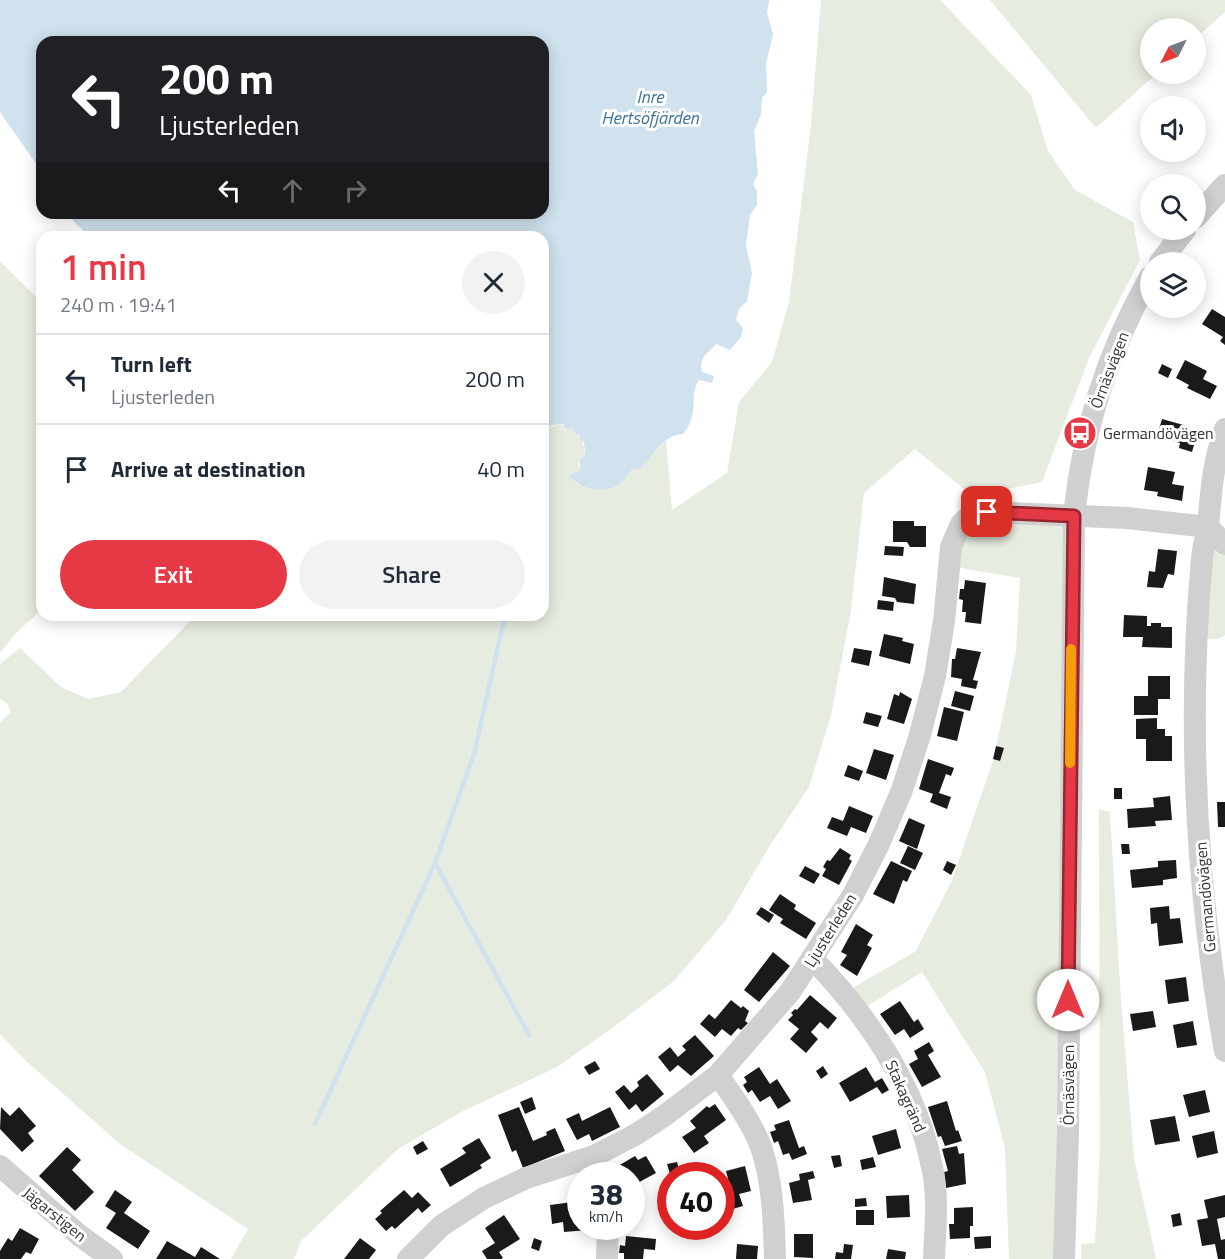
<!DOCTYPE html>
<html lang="en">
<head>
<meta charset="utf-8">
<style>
	:root { --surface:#fff; --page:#f2f2f3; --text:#1f2937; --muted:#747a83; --line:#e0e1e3; --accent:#e63946 }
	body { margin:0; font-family:"Titillium Web",sans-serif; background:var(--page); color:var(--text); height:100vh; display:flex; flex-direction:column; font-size:22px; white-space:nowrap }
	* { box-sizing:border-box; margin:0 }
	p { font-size:20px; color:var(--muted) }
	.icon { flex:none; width:33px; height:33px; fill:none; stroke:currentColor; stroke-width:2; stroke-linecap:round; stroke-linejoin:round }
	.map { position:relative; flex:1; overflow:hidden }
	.side { position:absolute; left:36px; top:231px; width:513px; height:390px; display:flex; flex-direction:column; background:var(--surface); border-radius:18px; box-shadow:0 3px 15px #0003 }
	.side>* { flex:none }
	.banner { position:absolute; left:36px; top:36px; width:513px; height:183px; border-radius:18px; box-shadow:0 3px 15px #0003; background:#202124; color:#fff; overflow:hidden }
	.needle { width:39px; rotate:228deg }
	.fabs { position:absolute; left:1140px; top:18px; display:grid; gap:12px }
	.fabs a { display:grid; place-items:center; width:66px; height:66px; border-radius:50%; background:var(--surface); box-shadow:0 3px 15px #0003; font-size:30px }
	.speed { position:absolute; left:567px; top:1162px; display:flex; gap:12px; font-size:30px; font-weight:700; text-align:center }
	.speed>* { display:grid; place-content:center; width:78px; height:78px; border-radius:50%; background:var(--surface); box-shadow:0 3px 15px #0003; line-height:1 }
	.speed small { font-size:15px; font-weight:400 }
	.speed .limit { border:9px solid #d22; background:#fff; color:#111 }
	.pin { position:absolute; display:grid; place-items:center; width:51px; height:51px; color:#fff; margin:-26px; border-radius:12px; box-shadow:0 3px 9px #0006 }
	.me { position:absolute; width:66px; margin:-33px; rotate:0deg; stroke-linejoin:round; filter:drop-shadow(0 0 4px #0008) }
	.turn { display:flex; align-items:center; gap:21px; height:126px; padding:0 24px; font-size:27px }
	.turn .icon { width:78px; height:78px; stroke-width:2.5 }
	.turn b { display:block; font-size:42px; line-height:51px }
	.lanes { display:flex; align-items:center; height:57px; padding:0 24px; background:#0003; justify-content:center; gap:30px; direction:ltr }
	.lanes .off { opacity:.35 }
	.round { display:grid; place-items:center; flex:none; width:63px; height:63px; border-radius:32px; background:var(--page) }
	.summary { display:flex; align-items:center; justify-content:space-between; height:102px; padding:0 24px }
	h1 { font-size:36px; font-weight:600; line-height:45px; color:var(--accent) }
	.primary-button { display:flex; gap:12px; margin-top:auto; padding:12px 24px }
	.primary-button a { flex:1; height:69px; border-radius:36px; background:var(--accent); color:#fff; font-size:24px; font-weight:600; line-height:69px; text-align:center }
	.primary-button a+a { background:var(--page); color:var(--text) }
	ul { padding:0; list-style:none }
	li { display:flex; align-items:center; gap:18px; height:90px; padding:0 24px; border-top:2px solid var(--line) }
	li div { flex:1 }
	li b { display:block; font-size:22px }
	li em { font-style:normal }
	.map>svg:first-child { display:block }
</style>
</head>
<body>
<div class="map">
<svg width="1225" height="1259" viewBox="0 0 1225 1259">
	<rect width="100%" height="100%" fill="#fff"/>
	<g fill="#e6ecdf">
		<path d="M821,0H940L1031,95L1048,151L1075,190L1133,222L1140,260L1089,358L1042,482L973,496L915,449L864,493L851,611L831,715L809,787L769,847L726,920L674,981L616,1025L557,1067L463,1111L398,1149L301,1241L294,1259H231L248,1229L120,1144L25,1060L0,1034V723L11,712L6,702L0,699V664L20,648L61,687L88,699L121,692L196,615H543V434C559,419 562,424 581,434L585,454L579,464L580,470L570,474L577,484L597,489L625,478L627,472L634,468L639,470L666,440L672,510L727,473L739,402L772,362L789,302L811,125Z"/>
		<path d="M990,0H1225V12L1196,38V28H1150V74H1156L1096,128Z"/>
		<path d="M0,261L42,303V609L15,634L0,653Z"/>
		<path d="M1073,517L1064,1259H1009L1005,1148L985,1072L922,972L859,1011L844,993L916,951L952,880L994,758L1016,651L1020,578L949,566L966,518Z"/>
		<path d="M1206,527L1225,545V635L1218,639L1197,638Z"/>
		<path d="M1099,809L1110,812L1121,1000L1134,1158L1156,1259H1081V1244L1095,1243L1100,1150Z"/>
	</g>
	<path fill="#cfe2ee" d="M0,0H769L767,13L773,34L766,64L767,92L762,98L761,115L754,131L758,174L753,184L757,191V205L750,215L746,245L752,273L747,301L739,309L736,320L743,328L741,337L730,350L716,344C708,354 698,357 702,372L714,376L712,383L699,380C688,396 701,413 683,434C663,434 653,458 639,470L634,468C628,472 627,478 622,482C607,495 579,490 569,475L580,470V460L585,454L584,442L580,439V435L576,434L571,428L567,429L563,424L552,425L543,434V237H89C82,228 73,223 68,213H543V42H42V192L41,171L0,112Z"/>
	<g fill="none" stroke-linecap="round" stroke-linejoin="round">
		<g stroke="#cfe2ee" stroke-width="4.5">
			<path d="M543,463L544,435"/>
			<path d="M435,863L529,1035"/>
			<path d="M315,1124L435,863L474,754L505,615"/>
		</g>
	</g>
	<g fill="#1a1a1a">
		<path d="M1212,309L1225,317V345L1220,341L1223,337L1202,324Z"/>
		<path d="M1185,360L1207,371L1203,379L1217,386L1210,399L1187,388L1189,385L1176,378Z"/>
		<path d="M1162,364L1172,369L1168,378L1158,373Z"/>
		<path d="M1162,419L1187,426L1184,434L1196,438L1192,452L1179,448L1180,443L1157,436Z"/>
		<path d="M1148,467L1175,472L1172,484L1184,486L1182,501L1157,496L1158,492L1144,490Z"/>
		<path d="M893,521H914V526H926V547H910L907,542H893Z"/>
		<path d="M885,546L904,547L903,556L884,555Z"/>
		<path d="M1158,549L1177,551L1174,575L1168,574L1163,588L1147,587L1149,571L1155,572Z"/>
		<path d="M884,577L916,584L914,604L897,602L895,598L882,596Z"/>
		<path d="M965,580L986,583L981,624L965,622L966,612H962L963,600L959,599L960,589H964Z"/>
		<path d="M878,600L894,602L893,611L877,609Z"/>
		<path d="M1124,615L1147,616V626H1151V623H1161V627H1172V648L1142,647L1143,637H1123Z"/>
		<path d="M884,634L903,638L902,641L914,644L910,664L879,656Z"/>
		<path d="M854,648L872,651L869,666L851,662Z"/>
		<path d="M957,648L981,652L973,680L978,681L976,689L961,686L962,679L951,677L952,659H955Z"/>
		<path d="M1148,676H1170V699H1158V715H1134V696H1148Z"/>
		<path d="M955,691L974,696L970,711L951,706Z"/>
		<path d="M900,692L912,699L904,724L887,719L894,694L899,696Z"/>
		<path d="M944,707L964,712L957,741L937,736Z"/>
		<path d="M866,712L882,716L878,727L863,723Z"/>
		<path d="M1157,718V729H1165V736H1172V761H1146V739H1136V719Z"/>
		<path d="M996,746L1004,748L1000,761L993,759Z"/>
		<path d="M874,749L894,755L886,780L866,773Z"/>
		<path d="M928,759L954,768L951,776L946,774L939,793L951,797L947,809L930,802L933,794L919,789Z"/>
		<path d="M848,765L863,771L859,781L844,776Z"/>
		<rect x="1114" y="788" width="8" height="11"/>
		<path d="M1170,796L1172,820L1155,821L1156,826L1128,828L1127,809L1154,807L1153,798Z"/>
		<path d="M1217,802H1225V827H1218Z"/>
		<path d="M849,806L873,816L866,833L851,827L847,836L827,828L832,817L843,821Z"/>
		<path d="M909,818L925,825L917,849L899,841Z"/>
		<path d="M1121,844H1129L1130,854H1122Z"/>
		<path d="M908,846L923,853L915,870L900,863Z"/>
		<path d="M840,848L851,855L849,859L852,861L839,885L822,876L826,869L823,867L827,860L830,861Z"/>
		<path d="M1176,860L1177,878L1163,880V885L1132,888L1130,870L1158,867V861Z"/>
		<path d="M891,861L912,871L907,882L903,880L894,904L873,894Z"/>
		<path d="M947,861L956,865L951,875L943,870Z"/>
		<path d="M805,866L820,874L814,884L799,876Z"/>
		<path d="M780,894L796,905L794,909L816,923L806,939L780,923L783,919L769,910Z"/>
		<path d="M1169,906L1170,919L1180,918L1183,943L1159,946L1157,923L1151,924L1150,908Z"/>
		<path d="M761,907L774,915L769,923L756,914Z"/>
		<path d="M856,924L873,935L867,945L872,948L857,976L840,965L847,955L841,952Z"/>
		<path d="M773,952L790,966L759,1002L744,990Z"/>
		<path d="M1186,977L1189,1001L1168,1004L1165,980Z"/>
		<path d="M810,995L837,1018L828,1029L820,1022L811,1032L818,1039L806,1053L790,1039L799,1029L788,1020L793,1015L791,1013L795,1009L797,1010Z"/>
		<path d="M731,1000L741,1008L743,1006L749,1011L745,1021L748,1023L741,1030L738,1028L731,1036L722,1029L715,1037L700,1024L709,1014L715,1019Z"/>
		<path d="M900,1001L914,1022L918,1019L924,1029L910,1038L904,1029L895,1035L880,1014Z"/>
		<path d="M1153,1011L1156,1027L1133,1031L1130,1014Z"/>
		<path d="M1193,1021L1197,1045L1177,1048L1173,1025Z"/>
		<path d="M695,1035L714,1056L691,1076L678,1065L670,1072L658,1057L670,1047L678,1057L686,1050L682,1046Z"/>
		<path d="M929,1042L934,1051L928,1055L941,1077L922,1087L909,1064L918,1059L914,1051Z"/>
		<path d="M595,1061L600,1069L589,1075L584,1067Z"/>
		<path d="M823,1066L828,1074L821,1079L816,1071Z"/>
		<path d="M759,1067L770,1084L777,1079L791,1101L778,1109L770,1096L760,1102L752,1090L748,1093L743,1085L747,1082L744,1077Z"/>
		<path d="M866,1067L875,1082L882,1078L889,1090L882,1094L877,1087L850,1102L839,1083Z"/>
		<path d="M647,1074L664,1094L642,1112L636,1104L629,1110L615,1092L624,1085L631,1093L639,1086L637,1082Z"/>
		<path d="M1205,1090L1210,1112L1189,1117L1183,1095Z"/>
		<path d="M532,1097L536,1109L525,1114L520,1102Z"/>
		<path d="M947,1101L956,1131L958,1130L962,1141L945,1146L941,1136L938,1137L928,1107Z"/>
		<path d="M715,1104L726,1120L704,1136L709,1143L694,1153L682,1137L696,1128L690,1121L707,1106L709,1108Z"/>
		<path d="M1,1107L10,1116L19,1107L36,1126L28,1133L34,1141L22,1152L0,1129Z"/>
		<path d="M519,1107L533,1141L547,1135L546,1132L555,1128L565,1151L523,1168L516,1150L512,1152L498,1115Z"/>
		<path d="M610,1107L620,1127L592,1141L589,1134L577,1140L566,1119L579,1113L582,1121Z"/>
		<path d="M1175,1116L1180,1141L1155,1145L1150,1120Z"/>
		<path d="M789,1120L799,1148L804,1146L807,1154L792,1160L789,1153L783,1155L778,1141L774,1143L770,1132L776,1130L774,1125Z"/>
		<path d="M896,1129L901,1148L878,1155L872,1136Z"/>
		<path d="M1214,1131L1218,1153L1197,1158L1192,1136Z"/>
		<path d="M479,1138L491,1158L480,1165L482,1168L450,1187L440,1169L466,1153L462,1148Z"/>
		<path d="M423,1141L428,1149L417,1155L413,1147Z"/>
		<path d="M957,1146L959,1154L964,1153L966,1184L946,1188L944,1172L948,1171L942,1149Z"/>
		<path d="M67,1147L81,1160L72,1170L94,1192L75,1211L39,1176Z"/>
		<path d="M840,1155L842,1166L834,1168L831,1156Z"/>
		<path d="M635,1156L638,1160L646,1156L656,1173L632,1186L637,1196L632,1200V1176H624L618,1166Z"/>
		<path d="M873,1157L876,1167L862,1170L860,1160Z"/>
		<path d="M677,1162L680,1172L670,1174L667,1164Z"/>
		<path d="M745,1166L751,1191L739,1194L743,1206L722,1212V1197L732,1194L726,1171Z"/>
		<path d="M813,1171L815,1178L808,1180L812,1200L793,1203L789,1183L800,1180L799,1174Z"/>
		<path d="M115,1190L132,1202L124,1213L150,1231L138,1249L106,1228L116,1213L105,1206Z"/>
		<path d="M404,1190L412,1198L418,1192L431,1205L422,1213L418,1208L395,1229L392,1226L386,1231L375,1219L382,1213L380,1211Z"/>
		<path d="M909,1195L910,1217L887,1218L886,1196Z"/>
		<path d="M1225,1195V1217L1217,1219L1221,1240L1225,1239V1259H1218L1215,1244L1202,1246L1197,1220L1208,1218L1204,1200Z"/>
		<path d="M866,1198L867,1206L855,1207V1199Z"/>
		<path d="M580,1201V1227H587L588,1230L564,1232L563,1222L552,1224L550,1205Z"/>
		<path d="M973,1207V1226H970V1238L950,1239L949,1224H954V1208Z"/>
		<rect x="856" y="1210" width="18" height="15"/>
		<path d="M1180,1213L1182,1225L1173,1227L1171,1215Z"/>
		<path d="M504,1215L520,1239L499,1252L503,1258L501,1259H487L482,1251L495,1243L485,1228Z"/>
		<path d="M20,1228L39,1239L31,1254L26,1252L21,1259H0V1251L8,1238L12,1241Z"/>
		<path d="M794,1234H813V1258L794,1257Z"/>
		<path d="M626,1236L656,1239L655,1250L644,1249L643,1259H624V1253H619L620,1245L625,1246Z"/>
		<path d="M991,1236V1248L975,1249L974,1237Z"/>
		<path d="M360,1238L376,1250L369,1259H344Z"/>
		<path d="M534,1238L542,1241L539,1251L531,1248Z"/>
		<path d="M167,1241L195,1257L201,1247L220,1259H156Z"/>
		<path d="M737,1244L758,1246L757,1259H736Z"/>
		<path d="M844,1244L853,1245L851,1259H835L836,1252L843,1253Z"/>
		<path d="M888,1249L906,1252L905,1259H886Z"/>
	</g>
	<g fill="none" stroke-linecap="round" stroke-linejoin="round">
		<g stroke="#d0d0d0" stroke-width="22">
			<path d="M1196,217L1225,185"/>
			<path d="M1160,262L1185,230"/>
			<path d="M1225,429C1213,461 1211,493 1208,526C1206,537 1203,547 1202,558C1187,722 1196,888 1225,1051"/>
			<path d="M812,958C868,1016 916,1086 932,1167C939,1197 935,1229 934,1259"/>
			<path d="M718,1075C734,1098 751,1121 761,1147C773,1182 774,1223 775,1259"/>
			<path d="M0,1166L79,1235L112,1259"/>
			<path d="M408,1259L441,1226L484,1198L526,1178L594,1156L635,1135L664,1116L718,1075L790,992L853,895L879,844L902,790L920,735L935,676L944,621L951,547L961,524L967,518L987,512L1127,518L1208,527L1225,544"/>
			<path d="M607,1259L608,1227"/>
			<path d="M1064,1259L1068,1133L1074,516C1083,429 1107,353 1150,277"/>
		</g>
	</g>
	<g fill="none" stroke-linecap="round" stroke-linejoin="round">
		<defs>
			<path id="route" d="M987,512L1074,516L1068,1000"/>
		</defs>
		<use href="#route" stroke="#96252e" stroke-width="15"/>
		<use href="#route" stroke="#e63946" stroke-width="10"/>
		<path stroke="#f59e0b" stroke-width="10" d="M1070,763L1071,649"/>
	</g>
	<defs>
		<symbol id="bus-disc" viewBox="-11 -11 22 22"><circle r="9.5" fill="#e63946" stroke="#fff"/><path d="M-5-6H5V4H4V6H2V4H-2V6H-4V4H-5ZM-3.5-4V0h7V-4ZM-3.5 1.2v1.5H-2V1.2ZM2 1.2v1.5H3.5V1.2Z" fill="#fff"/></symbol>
	</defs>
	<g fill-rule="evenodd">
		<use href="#bus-disc" x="1061" y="414" width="38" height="38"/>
	</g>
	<g text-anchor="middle" stroke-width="6" stroke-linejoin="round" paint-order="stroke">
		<g font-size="16" fill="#333" stroke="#fff">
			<text transform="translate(1109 370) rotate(-69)" y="6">Örnäsvägen</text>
			<text transform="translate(1205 897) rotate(-95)" y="6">Germandövägen</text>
			<text transform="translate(830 930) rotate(-58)" y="6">Ljusterleden</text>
			<text transform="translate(1068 1085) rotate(-90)" y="6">Örnäsvägen</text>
			<text transform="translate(906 1096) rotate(66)" y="6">Stakagränd</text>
			<text transform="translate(55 1214) rotate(39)" y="6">Jägarstigen</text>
		</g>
		<g font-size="16" fill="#333" stroke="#fff" text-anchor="start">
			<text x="1103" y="439">Germandövägen</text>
		</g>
		<g font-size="18" font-style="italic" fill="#3f7597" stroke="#fff">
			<text x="650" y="103">Inre<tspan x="650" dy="21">Hertsöfjärden</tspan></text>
		</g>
	</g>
</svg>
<div class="fabs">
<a><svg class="needle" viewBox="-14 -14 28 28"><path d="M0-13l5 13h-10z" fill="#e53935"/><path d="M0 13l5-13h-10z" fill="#747a83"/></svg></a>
<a><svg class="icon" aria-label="sound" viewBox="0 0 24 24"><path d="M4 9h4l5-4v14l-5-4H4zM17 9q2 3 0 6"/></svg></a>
<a><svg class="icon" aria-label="search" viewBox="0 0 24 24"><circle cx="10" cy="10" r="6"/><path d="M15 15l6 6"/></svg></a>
<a><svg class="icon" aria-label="layers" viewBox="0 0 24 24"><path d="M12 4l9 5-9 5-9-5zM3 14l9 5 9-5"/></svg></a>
</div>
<div class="speed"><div>38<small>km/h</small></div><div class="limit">40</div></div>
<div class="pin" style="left:987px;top:512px;background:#d93025"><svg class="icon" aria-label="arrive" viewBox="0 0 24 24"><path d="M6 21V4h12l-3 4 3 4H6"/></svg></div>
<svg class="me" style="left:1068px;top:1000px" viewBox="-20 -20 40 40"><circle r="19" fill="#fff"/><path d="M0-13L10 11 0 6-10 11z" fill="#e63946"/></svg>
<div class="banner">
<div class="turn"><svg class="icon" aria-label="left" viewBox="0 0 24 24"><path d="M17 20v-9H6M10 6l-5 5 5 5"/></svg><div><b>200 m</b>Ljusterleden</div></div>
<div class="lanes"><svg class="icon" aria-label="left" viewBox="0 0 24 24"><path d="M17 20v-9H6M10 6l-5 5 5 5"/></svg><svg class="icon off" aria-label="ahead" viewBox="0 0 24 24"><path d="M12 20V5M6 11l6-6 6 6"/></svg><svg class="icon off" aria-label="right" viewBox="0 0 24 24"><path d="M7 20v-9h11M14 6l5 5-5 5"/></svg></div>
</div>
<section class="side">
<div class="summary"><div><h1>1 min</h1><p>240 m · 19:41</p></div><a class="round"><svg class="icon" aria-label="close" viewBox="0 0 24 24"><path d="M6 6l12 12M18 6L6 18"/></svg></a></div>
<ul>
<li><svg class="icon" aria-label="left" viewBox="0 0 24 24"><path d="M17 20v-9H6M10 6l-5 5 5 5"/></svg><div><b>Turn left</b><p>Ljusterleden</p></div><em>200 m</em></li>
<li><svg class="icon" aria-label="arrive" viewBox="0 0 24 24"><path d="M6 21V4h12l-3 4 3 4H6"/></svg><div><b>Arrive at destination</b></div><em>40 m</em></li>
</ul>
<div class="primary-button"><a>Exit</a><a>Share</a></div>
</section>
</div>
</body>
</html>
